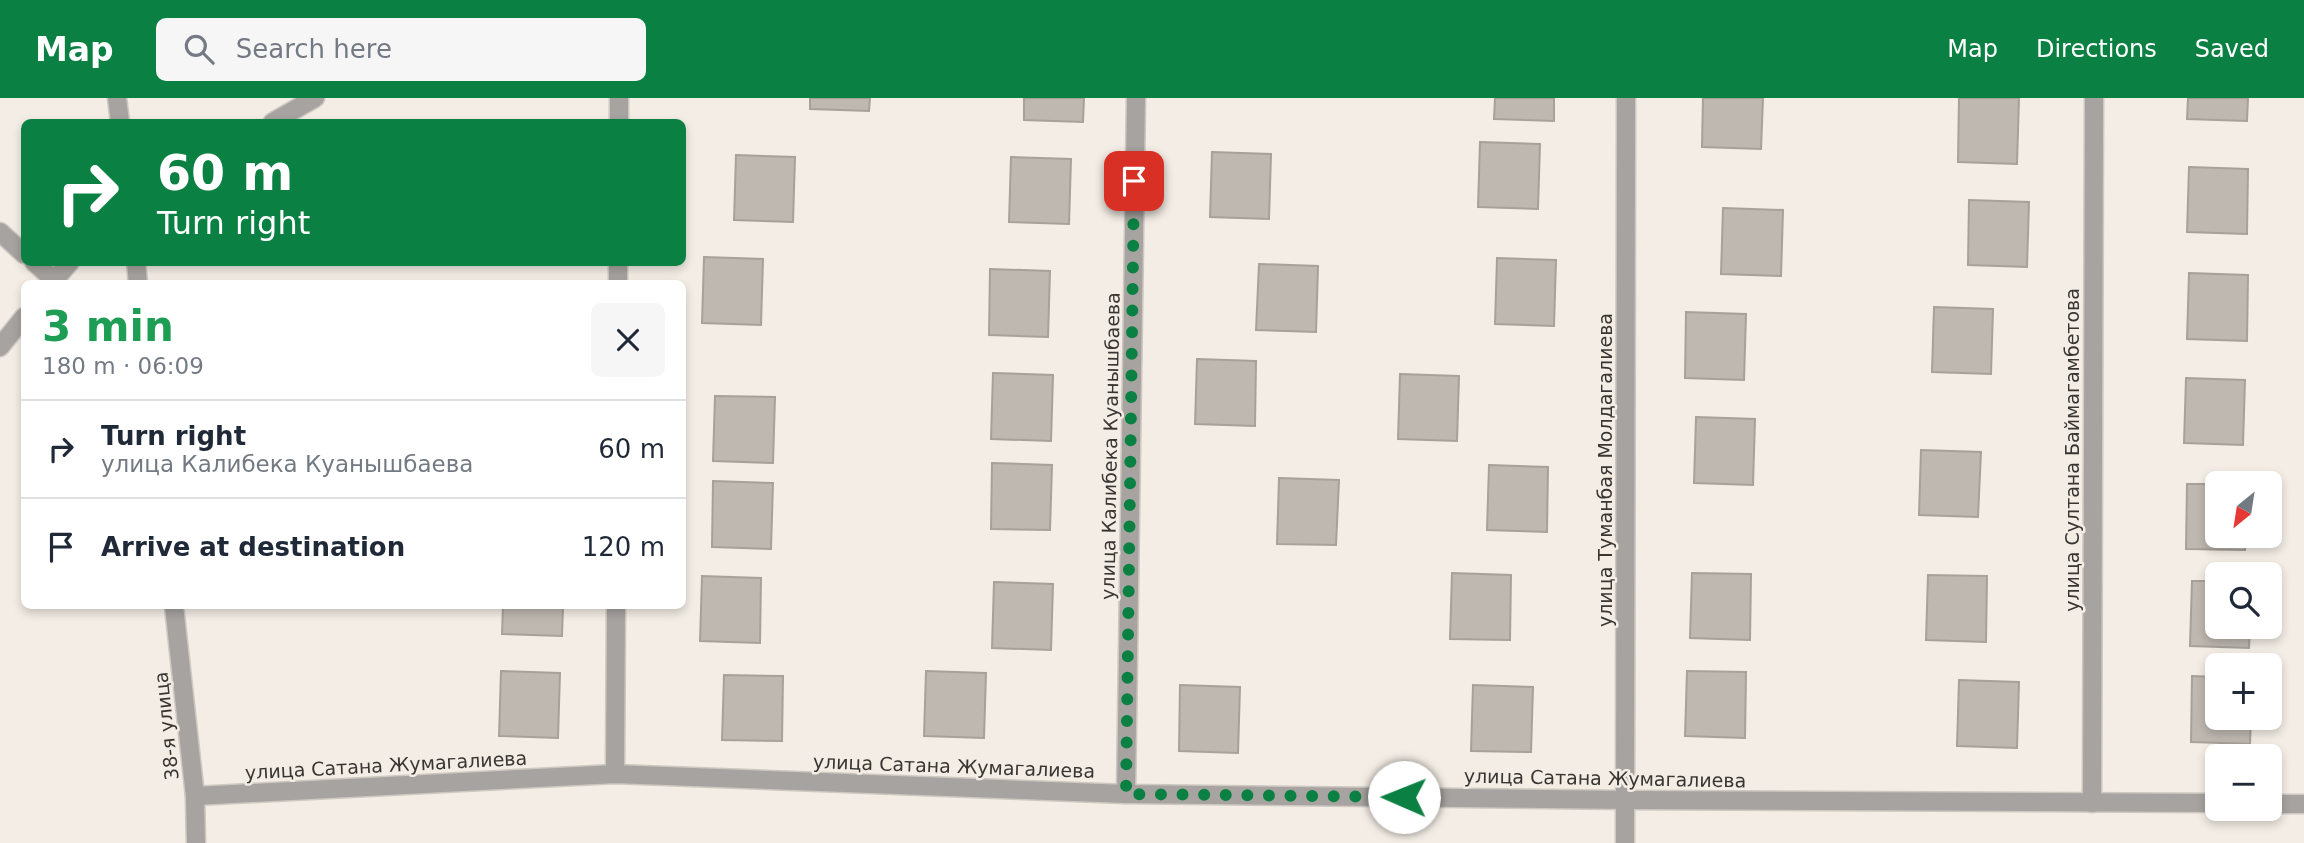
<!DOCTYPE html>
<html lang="en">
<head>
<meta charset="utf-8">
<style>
	:root { --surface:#fff; --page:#f6f6f7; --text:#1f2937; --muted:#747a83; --line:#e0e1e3; --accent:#0b8043 }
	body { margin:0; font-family:"DejaVu Sans",sans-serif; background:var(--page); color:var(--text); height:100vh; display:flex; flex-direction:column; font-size:26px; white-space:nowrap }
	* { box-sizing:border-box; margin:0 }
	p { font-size:23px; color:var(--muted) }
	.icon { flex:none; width:38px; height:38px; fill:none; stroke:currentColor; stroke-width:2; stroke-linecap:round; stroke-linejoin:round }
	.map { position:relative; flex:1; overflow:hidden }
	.details { position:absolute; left:21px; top:182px; width:665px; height:329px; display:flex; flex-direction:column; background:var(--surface); border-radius:10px; box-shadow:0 4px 10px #0003 }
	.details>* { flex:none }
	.guide { position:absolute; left:21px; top:21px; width:665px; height:147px; border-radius:10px; box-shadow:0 4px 10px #0003; background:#0b8043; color:#fff; overflow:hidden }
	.needle { width:46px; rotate:210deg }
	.buttons { position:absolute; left:2205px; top:373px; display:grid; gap:14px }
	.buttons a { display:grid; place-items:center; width:77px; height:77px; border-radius:10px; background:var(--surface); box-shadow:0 4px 10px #0003; font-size:35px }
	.pin { position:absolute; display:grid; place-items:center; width:60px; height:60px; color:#fff; margin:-30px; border-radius:14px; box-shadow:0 4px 10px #0006 }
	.me { position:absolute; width:77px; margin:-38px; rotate:271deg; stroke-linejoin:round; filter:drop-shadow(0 0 5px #0008) }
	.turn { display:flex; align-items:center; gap:24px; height:147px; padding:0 21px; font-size:32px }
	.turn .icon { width:91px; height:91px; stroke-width:2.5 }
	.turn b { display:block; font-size:49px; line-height:60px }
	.round { display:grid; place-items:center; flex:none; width:74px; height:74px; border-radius:10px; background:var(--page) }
	.head { display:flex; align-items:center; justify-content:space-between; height:119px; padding:0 21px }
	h1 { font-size:42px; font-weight:700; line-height:52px; color:#1e9e55 }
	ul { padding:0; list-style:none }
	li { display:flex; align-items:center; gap:21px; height:98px; padding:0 21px; border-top:2px solid var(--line) }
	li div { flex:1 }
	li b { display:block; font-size:26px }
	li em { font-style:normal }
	header { display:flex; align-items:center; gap:42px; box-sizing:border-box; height:98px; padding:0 35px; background:var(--accent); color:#fff }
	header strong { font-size:33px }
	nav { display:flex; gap:38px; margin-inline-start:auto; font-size:24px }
	.search { width:490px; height:63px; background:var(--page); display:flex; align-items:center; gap:18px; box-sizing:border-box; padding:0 24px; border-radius:10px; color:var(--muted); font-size:26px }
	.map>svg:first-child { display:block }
</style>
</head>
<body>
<header>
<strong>Map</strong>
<div class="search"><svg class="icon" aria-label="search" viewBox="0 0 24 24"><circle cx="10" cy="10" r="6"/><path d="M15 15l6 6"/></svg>Search here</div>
<nav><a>Map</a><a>Directions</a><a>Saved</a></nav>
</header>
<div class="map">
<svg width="2304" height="745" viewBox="0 0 2304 745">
	<rect width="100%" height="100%" fill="#f3ede5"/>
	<g fill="#beb8b0" stroke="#a7a19a" stroke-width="2">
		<path d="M810,0H870L869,13L810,11Z"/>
		<path d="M1024,0H1084L1083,24L1024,22Z"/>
		<path d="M1495,0H1554V23L1494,21Z"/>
		<path d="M1703,0H1763L1761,51L1702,49Z"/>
		<path d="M1959,0H2019L2017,66L1958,64Z"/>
		<path d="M2188,0H2248L2247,23L2187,21Z"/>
		<path d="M1480,44L1540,46L1538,111L1478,109Z"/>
		<path d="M1212,54L1271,56L1269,121L1210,119Z"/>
		<path d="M736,57L795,59L793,124L734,122Z"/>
		<path d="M1011,59L1071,61L1069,126L1009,124Z"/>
		<path d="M2189,69L2248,71L2247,136L2187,134Z"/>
		<path d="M1969,102L2029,104L2027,169L1968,167Z"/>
		<path d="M1723,110L1783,112L1781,178L1721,176Z"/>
		<path d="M704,159L763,161L761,227L702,225Z"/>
		<path d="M1497,160L1556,162L1554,228L1495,226Z"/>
		<path d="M1259,166L1318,168L1316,234L1256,232Z"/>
		<path d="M990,171L1050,173L1048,239L989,237Z"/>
		<path d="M2189,175L2248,177L2247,243L2187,241Z"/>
		<path d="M1934,209L1993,211L1991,276L1932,274Z"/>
		<path d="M1686,214L1746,216L1744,282L1685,280Z"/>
		<path d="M1197,261L1256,263L1255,328L1195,326Z"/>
		<path d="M993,275L1053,277L1051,343L991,341Z"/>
		<path d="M1400,276L1459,278L1457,343L1398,341Z"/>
		<path d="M2186,280L2245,282L2243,347L2184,345Z"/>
		<path d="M715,298L775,299L773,365L713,363Z"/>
		<path d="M1696,319L1755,321L1753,387L1694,385Z"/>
		<path d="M1921,352L1981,354L1978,419L1919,417Z"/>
		<path d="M992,365L1052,367L1050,432L991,431Z"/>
		<path d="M1489,367L1548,369L1547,434L1487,432Z"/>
		<path d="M1279,380L1339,382L1336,447L1277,446Z"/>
		<path d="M713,383L773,385L771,451L712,449Z"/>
		<path d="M2187,386H2217V438H2246L2245,452L2186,451Z"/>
		<path d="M1452,475L1511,477L1510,542L1450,541Z"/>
		<path d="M1692,475L1751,476L1750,542L1690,540Z"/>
		<path d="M1928,477L1987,478L1986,544L1926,542Z"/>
		<path d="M702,478L761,480L760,545L700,543Z"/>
		<path d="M2192,483H2217V528H2250L2249,550L2190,548Z"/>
		<path d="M994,484L1053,486L1051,552L992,550Z"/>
		<path d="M503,508H563L562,538L502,536Z"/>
		<path d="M501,573L560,575L558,640L499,638Z"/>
		<path d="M926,573L986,575L984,640L924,638Z"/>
		<path d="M1687,573L1746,574L1745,640L1685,638Z"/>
		<path d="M724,577L783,578L782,643L722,642Z"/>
		<path d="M2192,578L2217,579V620H2251L2250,646L2191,644Z"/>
		<path d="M1959,582L2019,584L2017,650L1957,648Z"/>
		<path d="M1180,587L1240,589L1238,655L1179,653Z"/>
		<path d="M1473,587L1533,589L1531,654L1471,653Z"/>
	</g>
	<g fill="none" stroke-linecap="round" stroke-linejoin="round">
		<defs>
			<g id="minor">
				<path d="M117,0L120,24"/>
				<path d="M273,24L315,0"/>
				<path d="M619,24V0"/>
				<path d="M0,134L24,156"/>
				<path d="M34,164L54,182"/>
				<path d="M136,164L138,186"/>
				<path d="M51,186L70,164"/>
				<path d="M618,186V164"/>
				<path d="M0,249L24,219"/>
				<path d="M174,508L195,698L196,745"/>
				<path d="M615,676L616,508"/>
				<path d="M1126,696L1136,0"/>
				<path d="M195,698L615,676L1126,696L1626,702L2217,705"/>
				<path d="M2092,705L2094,0"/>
				<path d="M2270,706H2304"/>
				<path d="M1625,745L1626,0"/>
			</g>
		</defs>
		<use href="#minor" stroke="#cec8c1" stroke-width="21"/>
		<use href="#minor" stroke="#a6a3a0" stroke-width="18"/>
	</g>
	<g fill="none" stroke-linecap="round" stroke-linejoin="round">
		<path stroke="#0b8043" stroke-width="12" stroke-dasharray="0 21.6" d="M1134,83L1126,696L1404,699"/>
	</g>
	<g text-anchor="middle" stroke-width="5" stroke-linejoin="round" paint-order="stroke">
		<g font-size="19" fill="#383532" stroke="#f3ede5">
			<text transform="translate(1110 348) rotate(-89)" y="7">улица Калибека Куанышбаева</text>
			<text transform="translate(2072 352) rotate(-90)" y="7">улица Султана Баймагамбетова</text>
			<text transform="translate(1605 372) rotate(-90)" y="7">улица Туманбая Молдагалиева</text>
			<text transform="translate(166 628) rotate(-96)" y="7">38-я улица</text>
			<text transform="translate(386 667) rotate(-3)" y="7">улица Сатана Жумагалиева</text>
			<text transform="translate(954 668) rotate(2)" y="7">улица Сатана Жумагалиева</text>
			<text transform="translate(1605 680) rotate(1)" y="7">улица Сатана Жумагалиева</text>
		</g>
	</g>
</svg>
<div class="buttons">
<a><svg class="needle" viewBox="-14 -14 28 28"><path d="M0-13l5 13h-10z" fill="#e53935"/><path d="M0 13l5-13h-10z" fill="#747a83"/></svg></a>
<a><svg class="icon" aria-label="search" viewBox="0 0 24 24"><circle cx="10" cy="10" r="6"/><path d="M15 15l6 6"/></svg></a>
<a>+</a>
<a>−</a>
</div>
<div class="pin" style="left:1134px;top:83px;background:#d93025"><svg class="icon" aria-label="arrive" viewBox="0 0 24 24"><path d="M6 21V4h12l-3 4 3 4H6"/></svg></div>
<svg class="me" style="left:1404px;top:699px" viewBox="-20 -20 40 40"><circle r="19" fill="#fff"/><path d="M0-13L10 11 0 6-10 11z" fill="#0b8043"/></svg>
<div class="guide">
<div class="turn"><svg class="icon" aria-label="right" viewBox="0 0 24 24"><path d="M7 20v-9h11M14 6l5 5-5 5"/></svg><div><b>60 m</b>Turn right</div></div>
</div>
<section class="details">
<div class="head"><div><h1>3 min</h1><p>180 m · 06:09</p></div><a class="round"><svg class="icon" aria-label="close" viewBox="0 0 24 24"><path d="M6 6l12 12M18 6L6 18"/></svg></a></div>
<ul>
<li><svg class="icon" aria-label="right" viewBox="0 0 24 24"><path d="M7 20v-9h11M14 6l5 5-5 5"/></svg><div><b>Turn right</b><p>улица Калибека Куанышбаева</p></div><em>60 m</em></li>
<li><svg class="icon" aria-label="arrive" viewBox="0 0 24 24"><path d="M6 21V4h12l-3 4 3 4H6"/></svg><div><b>Arrive at destination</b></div><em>120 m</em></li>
</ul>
</section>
</div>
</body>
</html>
